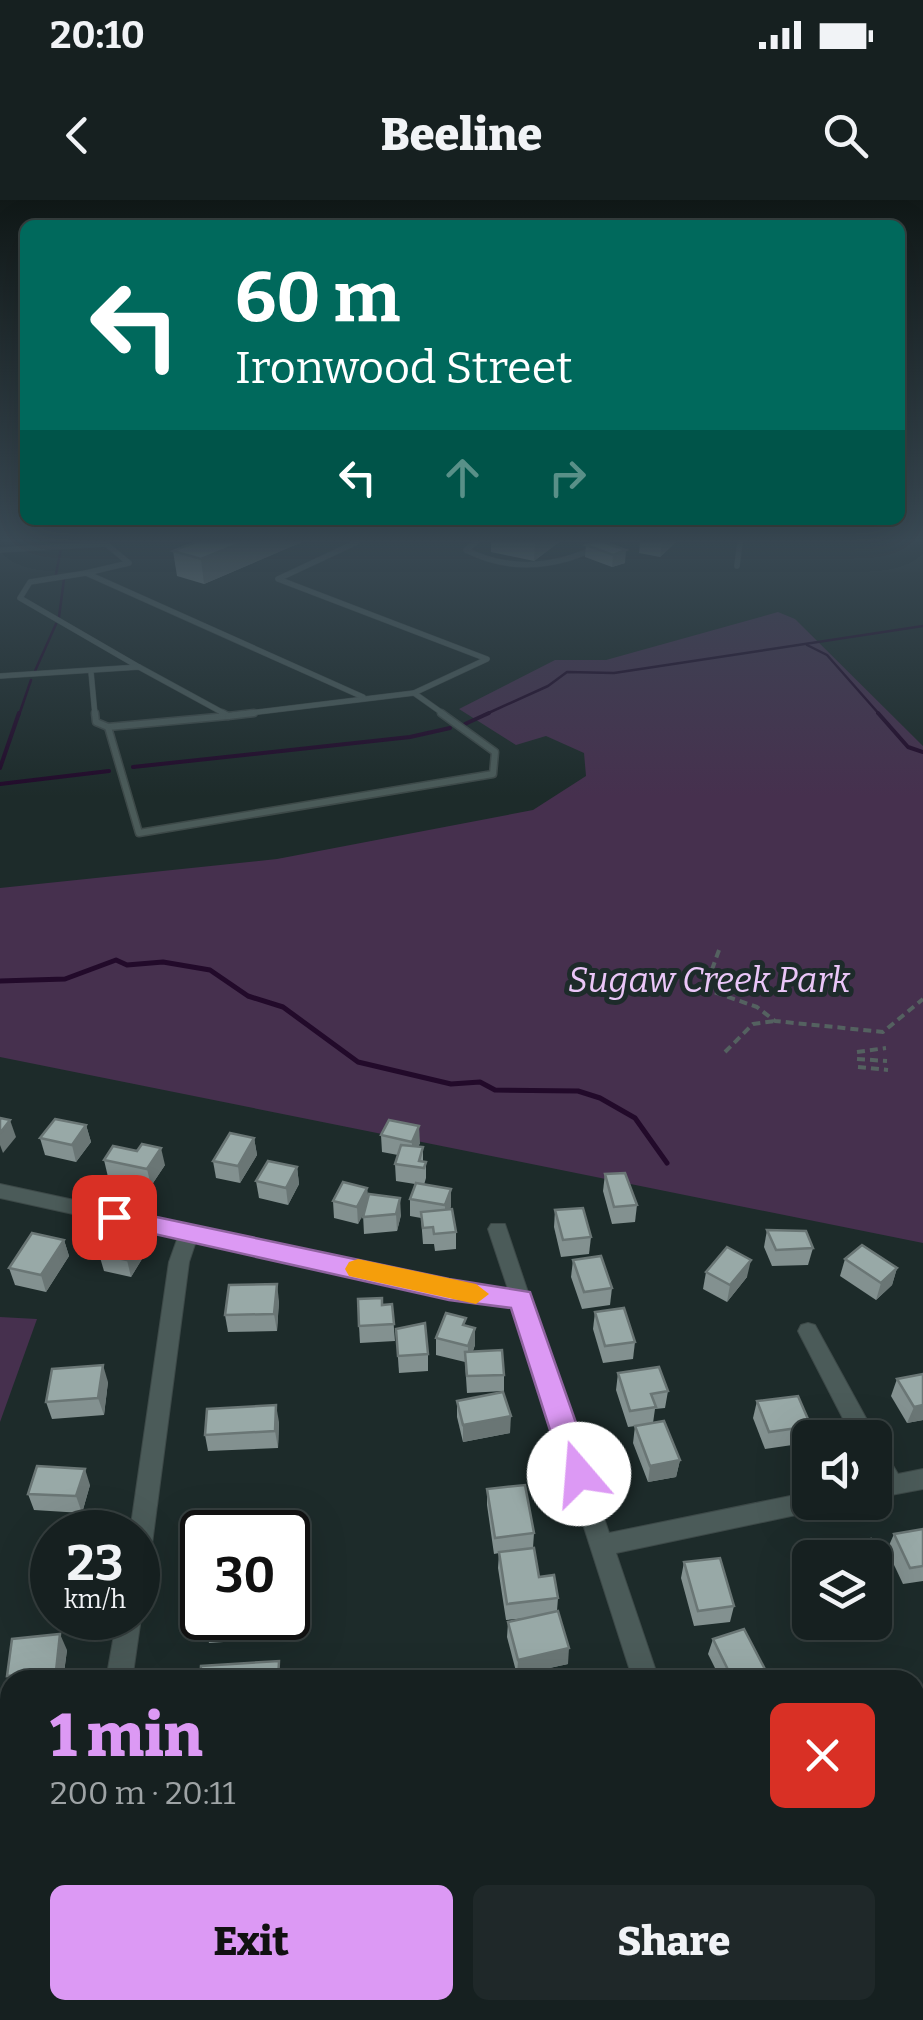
<!DOCTYPE html>
<html lang="en">
<head>
<meta charset="utf-8">
<style>
	:root { --surface:#162020; --page:#1f2829; --text:#f1f3f6; --muted:#9ea3a5; --line:#353e3e; --accent:#dc99f4 }
	body { margin:0; font-family:Bitter,serif; background:var(--page); color:var(--text); height:100vh; display:flex; flex-direction:column; font-size:38px; white-space:nowrap }
	* { box-sizing:border-box; margin:0 }
	p { font-size:32px; color:var(--muted) }
	.icon { flex:none; width:55px; height:55px; fill:none; stroke:currentColor; stroke-width:2; stroke-linecap:round; stroke-linejoin:round }
	.map { position:relative; flex:1; overflow:hidden }
	.side { position:absolute; left:0px; top:1470px; width:925px; height:350px; display:flex; flex-direction:column; background:var(--surface); border-radius:30px 30px 0 0; box-shadow:0 10px 40px #0002,0 0 0 2px var(--line) }
	.side>* { flex:none }
	.top-card { position:absolute; left:20px; top:20px; width:885px; height:305px; border-radius:15px; box-shadow:0 10px 40px #0002,0 0 0 2px var(--line); background:#00695c; color:#fff; overflow:hidden }
	.fabs { position:absolute; left:792px; top:1220px; display:grid; gap:20px }
	.fabs a { display:grid; place-items:center; width:100px; height:100px; border-radius:15px; background:var(--surface); box-shadow:0 10px 40px #0002,0 0 0 2px var(--line); font-size:50px }
	.speed { position:absolute; left:30px; top:1310px; display:flex; gap:20px; font-size:50px; font-weight:700; text-align:center }
	.speed>* { display:grid; place-content:center; width:130px; height:130px; border-radius:50%; background:var(--surface); box-shadow:0 10px 40px #0002,0 0 0 2px var(--line); line-height:1 }
	.speed small { font-size:25px; font-weight:400 }
	.speed .limit { border:5px solid #111; border-radius:15px; background:#fff; color:#111 }
	.pin { position:absolute; display:grid; place-items:center; width:85px; height:85px; color:#fff; margin:-42px; border-radius:20px; box-shadow:0 5px 15px #0006 }
	.me { position:absolute; width:110px; margin:-55px; rotate:342deg; stroke-linejoin:round; filter:drop-shadow(0 0 8px #0008) }
	.turn { display:flex; align-items:center; gap:35px; height:210px; padding:0 50px; font-size:45px }
	.turn .icon { width:130px; height:130px; stroke-width:2.5 }
	.turn b { display:block; font-size:70px; line-height:85px }
	.lanes { display:flex; align-items:center; height:95px; padding:0 50px; background:#0003; justify-content:center; gap:50px; direction:ltr }
	.lanes .off { opacity:.35 }
	.round { display:grid; place-items:center; flex:none; width:105px; height:105px; border-radius:15px; background:var(--page) }
	.overview { display:flex; align-items:center; justify-content:space-between; height:170px; padding:0 50px }
	h1 { font-size:60px; font-weight:800; line-height:75px; color:var(--accent) }
	.action { display:flex; gap:20px; margin-top:auto; padding:20px 50px }
	.action a { flex:1; height:115px; border-radius:15px; background:var(--accent); color:#111; font-size:40px; font-weight:800; line-height:115px; text-align:center }
	.action a+a { background:var(--page); color:var(--text) }
	.status { display:flex; justify-content:space-between; align-items:center; height:70px; padding:0 50px; background:var(--surface); direction:ltr }
	.status svg { height:28px; fill:currentColor }
	header { display:flex; justify-content:space-between; align-items:center; height:130px; padding:0 50px; background:var(--surface); font-size:45px; font-weight:800 }
	.map>svg:first-child { display:block }
</style>
</head>
<body>
<div class="status"><b>20:10</b><svg viewBox="0 0 49 12"><path d="M0 12V9h3v3zM5 12V6h3v6zM10 12V3h3v9zM15 12V0h3v12zM26 1h20v11H26zM47 4h2v5h-2z"/></svg></div>
<header><svg class="icon" aria-label="back" viewBox="0 0 24 24"><path d="M15 5l-7 7 7 7"/></svg>Beeline<svg class="icon" aria-label="search" viewBox="0 0 24 24"><circle cx="10" cy="10" r="6"/><path d="M15 15l6 6"/></svg></header>
<div class="map">
<svg width="923" height="1820" viewBox="0 0 923 1820">
	<rect width="100%" height="100%" fill="#1d2b2a"/>
	<g fill="#46304e">
		<path d="M778,412L795,419L923,546V1043L0,857V688L277,659L533,610L586,576L584,553L546,536L516,545L459,509L555,460H606Z"/>
		<path d="M0,1117L37,1119L0,1222Z"/>
	</g>
	<g fill="none" stroke-linecap="round" stroke-linejoin="round">
		<g stroke="#220a2a" stroke-width="2.5">
			<path d="M56,374L61,349"/>
			<path d="M59,417L64,379"/>
			<path d="M807,445L827,455L880,515"/>
			<path d="M35,471L56,424"/>
			<path d="M19,515L31,480"/>
			<path d="M484,515L548,486L567,472L614,473L923,426"/>
		</g>
		<g stroke="#220a2a" stroke-width="4">
			<path d="M878,513L908,547L923,552"/>
			<path d="M465,524L489,513"/>
			<path d="M133,567L410,537L450,528"/>
			<path d="M0,568L19,513"/>
			<path d="M0,584L109,571"/>
		</g>
		<path stroke="#220a2a" stroke-width="5" d="M0,781L65,779L116,760L127,765L163,762L210,770L248,796L283,807L358,862L451,884L480,882L495,890L578,891L600,898L635,918L667,963"/>
		<defs>
			<g id="lane-far1">
				<path d="M357,342L278,379L487,459L414,493"/>
				<path d="M476,342L466,350C514,374 561,367 607,342"/>
				<path d="M0,350L106,344L129,363L86,373"/>
				<path d="M737,366L740,342"/>
				<path d="M139,467L20,398L30,382L86,373L363,497"/>
				<path d="M91,472L95,515"/>
				<path d="M0,476L139,467L227,515"/>
				<path d="M233,515L414,493L445,515"/>
			</g>
			<g id="lane">
				<path d="M95,513L96,522L108,527L228,516L222,513"/>
				<path d="M228,516L254,513"/>
				<path d="M108,527L139,633L493,574L495,552L441,513"/>
			</g>
			<g id="street">
				<path d="M0,984L449,1081L508,1089L488,1029L491,1024H505L609,1333L810,1292V1302H821L818,1309L810,1312L616,1353L659,1480H633L513,1106L449,1097L196,1041L189,1062L150,1359L147,1367L138,1370V1332H130L169,1062L178,1037L0,998Z"/>
				<path d="M808,1123L815,1125L873,1231L876,1238L875,1240V1238H853L798,1131L801,1125Z"/>
				<path d="M875,1246L883,1249L898,1274L923,1269V1289L875,1298Z"/>
				<path d="M138,1410L141,1418L132,1480H106L117,1418H138Z"/>
				<path d="M923,1715V1745L915,1747V1717Z"/>
				<path d="M132,1810H162L164,1820H134Z"/>
				<path d="M740,1810H770L773,1820H743Z"/>
			</g>
		</defs>
		<use href="#lane-far1" stroke="#3d4948" stroke-width="6"/>
		<use href="#lane" stroke="#3d4948" stroke-width="9"/>
		<use href="#street" stroke="#3d4948" stroke-width="2"/>
		<g stroke="#546160" stroke-width="4" stroke-dasharray="8 5" stroke-linecap="butt">
			<path d="M719,750L705,789L757,807L775,821L883,832L923,799"/>
			<path d="M725,852L753,824L775,821"/>
			<path d="M857,852L886,848"/>
			<path d="M857,859L887,861"/>
			<path d="M858,867L888,870"/>
		</g>
		<use href="#lane-far1" stroke="#4b5b59" stroke-width="5"/>
		<use href="#lane" stroke="#4b5b59" stroke-width="6"/>
		<use href="#street" fill="#4b5b59" fill-rule="evenodd"/>
	</g>
	<g fill="#839190">
		<path d="M302,342L204,384L177,376L173,351Z"/>
		<path d="M491,342H559L534,361L491,352Z"/>
		<path d="M595,342L625,363L612,367L585,357L586,345Z"/>
		<path d="M640,342H676L660,357L639,353Z"/>
		<path d="M86,925L91,942L76,962L45,955L40,938Z"/>
		<path d="M381,935L420,943L418,947H423V961L426,962V978L424,985L451,1006L450,1009L456,1032V1049L435,1051L434,1044H423L421,1018L410,1016V999L415,984L396,981L395,964L398,955L382,952Z"/>
		<path d="M254,938L257,955L240,983L216,978L213,961Z"/>
		<path d="M104,960L165,965L151,986L108,977Z"/>
		<path d="M297,967L299,984L288,1005L259,998L256,981Z"/>
		<path d="M605,974L637,1005L635,1022L612,1024L603,991Z"/>
		<path d="M367,988L368,997L401,1015L397,1031L364,1034L363,1014L358,1024L334,1018L333,1001Z"/>
		<path d="M555,1010L591,1037L589,1054L561,1057L554,1027Z"/>
		<path d="M767,1030L813,1048L808,1065L772,1066L764,1047Z"/>
		<path d="M64,1040L69,1056L46,1092L15,1085L9,1068Z"/>
		<path d="M138,1042L142,1059L131,1077L104,1071L99,1054Z"/>
		<path d="M845,1059L897,1068L892,1085L876,1100L840,1076Z"/>
		<path d="M573,1060L612,1088L610,1105L582,1109L571,1077Z"/>
		<path d="M706,1072L747,1077L727,1102L703,1089Z"/>
		<path d="M279,1101L277,1131L228,1132L225,1115Z"/>
		<path d="M392,1104L395,1141L360,1143L359,1126Z"/>
		<path d="M595,1112L635,1142L633,1159L603,1163L593,1129Z"/>
		<path d="M466,1125L475,1128V1145L473,1151L504,1175V1191L467,1193L465,1162L436,1155V1138Z"/>
		<path d="M396,1129L428,1154V1171L399,1173Z"/>
		<path d="M618,1173L668,1191L665,1208L655,1209L653,1223L680,1260L676,1277L648,1282L633,1243L635,1226L628,1227L616,1190Z"/>
		<path d="M923,1174V1220L907,1223L891,1196L897,1179Z"/>
		<path d="M108,1182L104,1215L52,1219L46,1202Z"/>
		<path d="M457,1201L510,1233L463,1242L457,1217Z"/>
		<path d="M757,1201L811,1226L806,1243L765,1249L753,1218Z"/>
		<path d="M279,1222L278,1248L208,1251L205,1235Z"/>
		<path d="M90,1285L82,1313L34,1310L28,1294Z"/>
		<path d="M487,1289L534,1333L533,1348L539,1377L558,1398L557,1411L568,1464L517,1475L507,1437L508,1422L528,1418L506,1420L498,1368L499,1353L494,1354L487,1305Z"/>
		<path d="M923,1329V1381L903,1384L887,1350L894,1334Z"/>
		<path d="M684,1362L734,1406L730,1422L694,1426L681,1378Z"/>
		<path d="M206,1418H284V1438L209,1443L205,1427Z"/>
		<path d="M713,1439L768,1480H721L708,1454Z"/>
		<path d="M67,1450L63,1480H10V1482L7,1476Z"/>
		<path d="M10,1504V1567L2,1553Z"/>
		<path d="M10,1573V1632L2,1634L0,1630V1574Z"/>
		<path d="M583,1810H667L669,1820H585Z"/>
	</g>
	<g fill="#6a7675">
		<path d="M243,342H302L204,384L201,359Z"/>
		<path d="M535,342H559L534,361Z"/>
		<path d="M662,342H676L660,357Z"/>
		<path d="M626,350L625,363L612,367L613,355Z"/>
		<path d="M10,920L16,937L3,953L0,945V933Z"/>
		<path d="M86,925L91,942L76,962L72,945Z"/>
		<path d="M419,926L420,943L412,958V942Z"/>
		<path d="M254,938L257,955L240,983L238,966Z"/>
		<path d="M161,948L165,965L151,986L147,969Z"/>
		<path d="M297,967L299,984L288,1005L286,988Z"/>
		<path d="M367,988L368,1005L358,1024L357,1007Z"/>
		<path d="M451,989V1006L445,1022V1005Z"/>
		<path d="M400,998L401,1015L397,1031L396,1014Z"/>
		<path d="M64,1040L69,1056L46,1092L41,1075Z"/>
		<path d="M138,1042L142,1059L131,1077L127,1060Z"/>
		<path d="M751,1060L747,1077L727,1102L730,1085Z"/>
		<path d="M897,1068L892,1085L876,1100L881,1083Z"/>
		<path d="M277,1084L279,1101L277,1131L274,1114Z"/>
		<path d="M475,1128V1145L468,1163V1146Z"/>
		<path d="M103,1165L108,1182L104,1215L98,1198Z"/>
		<path d="M276,1205L279,1222L278,1248L275,1231Z"/>
		<path d="M923,1205V1220L907,1223L914,1207Z"/>
		<path d="M511,1216L510,1233L463,1242V1225Z"/>
		<path d="M680,1260L676,1277L648,1282L650,1266Z"/>
		<path d="M85,1269L90,1285L82,1313L76,1296Z"/>
		<path d="M266,1310L269,1327L268,1332H264Z"/>
		<path d="M887,1371L881,1387L875,1388V1374Z"/>
		<path d="M281,1418H284V1438L281,1422Z"/>
		<path d="M60,1434L67,1450L63,1480H59L56,1471Z"/>
		<path d="M569,1448L568,1464L517,1475L518,1460Z"/>
		<path d="M10,1743V1760L0,1766V1748Z"/>
	</g>
	<g fill="#98a9a7" stroke="#6a7675" stroke-width="2.5">
		<path d="M196,342H243L201,359L173,351Z"/>
		<path d="M595,342H603L626,350L613,355L586,345Z"/>
		<path d="M0,918L10,920L0,933Z"/>
		<path d="M55,919L86,925L72,945L40,938Z"/>
		<path d="M389,920L419,926L412,942L381,935Z"/>
		<path d="M230,933L254,938L238,966L213,961Z"/>
		<path d="M142,944L161,948L147,969L104,960L113,946L137,951Z"/>
		<path d="M401,945L423,947L419,961L426,962L424,968L395,964Z"/>
		<path d="M268,961L297,967L286,988L256,981Z"/>
		<path d="M625,973L637,1005L614,1007L605,974Z"/>
		<path d="M343,982L367,988L357,1007L333,1001Z"/>
		<path d="M416,983L451,989L445,1005L410,999Z"/>
		<path d="M369,994L400,998L396,1014L363,1017Z"/>
		<path d="M583,1008L591,1037L563,1040L555,1010Z"/>
		<path d="M452,1009L456,1032L434,1034L433,1027L423,1028L421,1012Z"/>
		<path d="M767,1030L806,1031L813,1048L776,1050Z"/>
		<path d="M32,1033L64,1040L41,1075L9,1068Z"/>
		<path d="M110,1036L138,1042L127,1060L99,1054Z"/>
		<path d="M862,1045L897,1068L881,1083L845,1059Z"/>
		<path d="M727,1047L751,1060L730,1085L706,1072Z"/>
		<path d="M601,1056L612,1088L584,1092L573,1060Z"/>
		<path d="M277,1084L274,1114L225,1115L229,1085Z"/>
		<path d="M382,1098V1105L392,1104L394,1124L359,1126L358,1099Z"/>
		<path d="M624,1108L635,1142L605,1146L595,1112Z"/>
		<path d="M446,1113L466,1118L463,1125L475,1128L468,1146L436,1138Z"/>
		<path d="M425,1123L428,1154L398,1156L396,1129Z"/>
		<path d="M502,1150L504,1175L467,1176L465,1152Z"/>
		<path d="M103,1165L98,1198L46,1202L52,1169Z"/>
		<path d="M659,1167L668,1191L651,1194L656,1207L630,1211L618,1173Z"/>
		<path d="M923,1174V1205L914,1207L897,1179Z"/>
		<path d="M503,1192L511,1216L463,1225L457,1201Z"/>
		<path d="M798,1196L811,1226L769,1232L757,1201Z"/>
		<path d="M276,1205L275,1231L205,1235L207,1209Z"/>
		<path d="M664,1221L680,1260L650,1266L635,1226Z"/>
		<path d="M37,1266L85,1269L76,1296L28,1294Z"/>
		<path d="M525,1285L534,1333L495,1338L487,1289Z"/>
		<path d="M266,1310L264,1332H214L217,1311Z"/>
		<path d="M923,1329V1366L910,1368L894,1334Z"/>
		<path d="M871,1339L887,1371L875,1374V1358H826L822,1350Z"/>
		<path d="M534,1348L539,1377L554,1375L558,1398L507,1404L499,1352Z"/>
		<path d="M720,1358L734,1406L698,1411L684,1362Z"/>
		<path d="M558,1411L569,1448L518,1460L508,1422Z"/>
		<path d="M206,1418H281V1422L205,1427Z"/>
		<path d="M744,1429L769,1477L759,1480H733L713,1439Z"/>
		<path d="M60,1434L56,1471L7,1476L12,1439Z"/>
		<path d="M279,1461L278,1480H200L201,1466Z"/>
		<path d="M561,1476L562,1480H538Z"/>
		<path d="M10,1504V1552L2,1553L8,1505Z"/>
		<path d="M10,1573V1618L0,1619V1574Z"/>
		<path d="M10,1698V1743L0,1748V1704Z"/>
		<path d="M260,1810H284L287,1820H243Z"/>
		<path d="M588,1810H667L669,1820H590Z"/>
		<path d="M892,1811L896,1820H861Z"/>
	</g>
	<linearGradient id="sky" x2="0" y2="1"><stop stop-color="#101817"/><stop offset="0.57" stop-color="#3a4a55"/><stop offset="1" stop-color="#3a4a55" stop-opacity="0"/></linearGradient>
	<rect width="923" height="597" fill="url(#sky)"/>
	<path fill="#dc99f4" stroke="#8f639f" stroke-width="2.5" d="M114,1008L449,1079L530,1092L594,1274L589,1283L579,1287L568,1283L564,1274L511,1108L449,1100L105,1023L101,1017L105,1011Z"/>
	<path fill="#f59e0b" d="M358,1059L476,1084L489,1094L476,1104L349,1076L345,1069L349,1062Z"/>
	<g text-anchor="middle" stroke-width="10" stroke-linejoin="round" paint-order="stroke">
		<g font-size="35" font-style="italic" fill="#eac6f8" stroke="#1d2b2a">
			<text x="709" y="792">Sugaw Creek Park</text>
		</g>
	</g>
</svg>
<div class="fabs">
<a><svg class="icon" aria-label="sound" viewBox="0 0 24 24"><path d="M4 9h4l5-4v14l-5-4H4zM17 9q2 3 0 6"/></svg></a>
<a><svg class="icon" aria-label="layers" viewBox="0 0 24 24"><path d="M12 4l9 5-9 5-9-5zM3 14l9 5 9-5"/></svg></a>
</div>
<div class="speed"><div>23<small>km/h</small></div><div class="limit">30</div></div>
<div class="pin" style="left:114px;top:1017px;background:#d93025"><svg class="icon" aria-label="arrive" viewBox="0 0 24 24"><path d="M6 21V4h12l-3 4 3 4H6"/></svg></div>
<svg class="me" style="left:579px;top:1274px" viewBox="-20 -20 40 40"><circle r="19" fill="#fff"/><path d="M0-13L10 11 0 6-10 11z" fill="#dc99f4"/></svg>
<div class="top-card">
<div class="turn"><svg class="icon" aria-label="left" viewBox="0 0 24 24"><path d="M17 20v-9H6M10 6l-5 5 5 5"/></svg><div><b>60 m</b>Ironwood Street</div></div>
<div class="lanes"><svg class="icon" aria-label="left" viewBox="0 0 24 24"><path d="M17 20v-9H6M10 6l-5 5 5 5"/></svg><svg class="icon off" aria-label="ahead" viewBox="0 0 24 24"><path d="M12 20V5M6 11l6-6 6 6"/></svg><svg class="icon off" aria-label="right" viewBox="0 0 24 24"><path d="M7 20v-9h11M14 6l5 5-5 5"/></svg></div>
</div>
<section class="side">
<div class="overview"><div><h1>1 min</h1><p>200 m · 20:11</p></div><a class="round" style="background:#d93025;color:#fff"><svg class="icon" aria-label="close" viewBox="0 0 24 24"><path d="M6 6l12 12M18 6L6 18"/></svg></a></div>
<div class="action"><a>Exit</a><a>Share</a></div>
</section>
</div>
</body>
</html>
